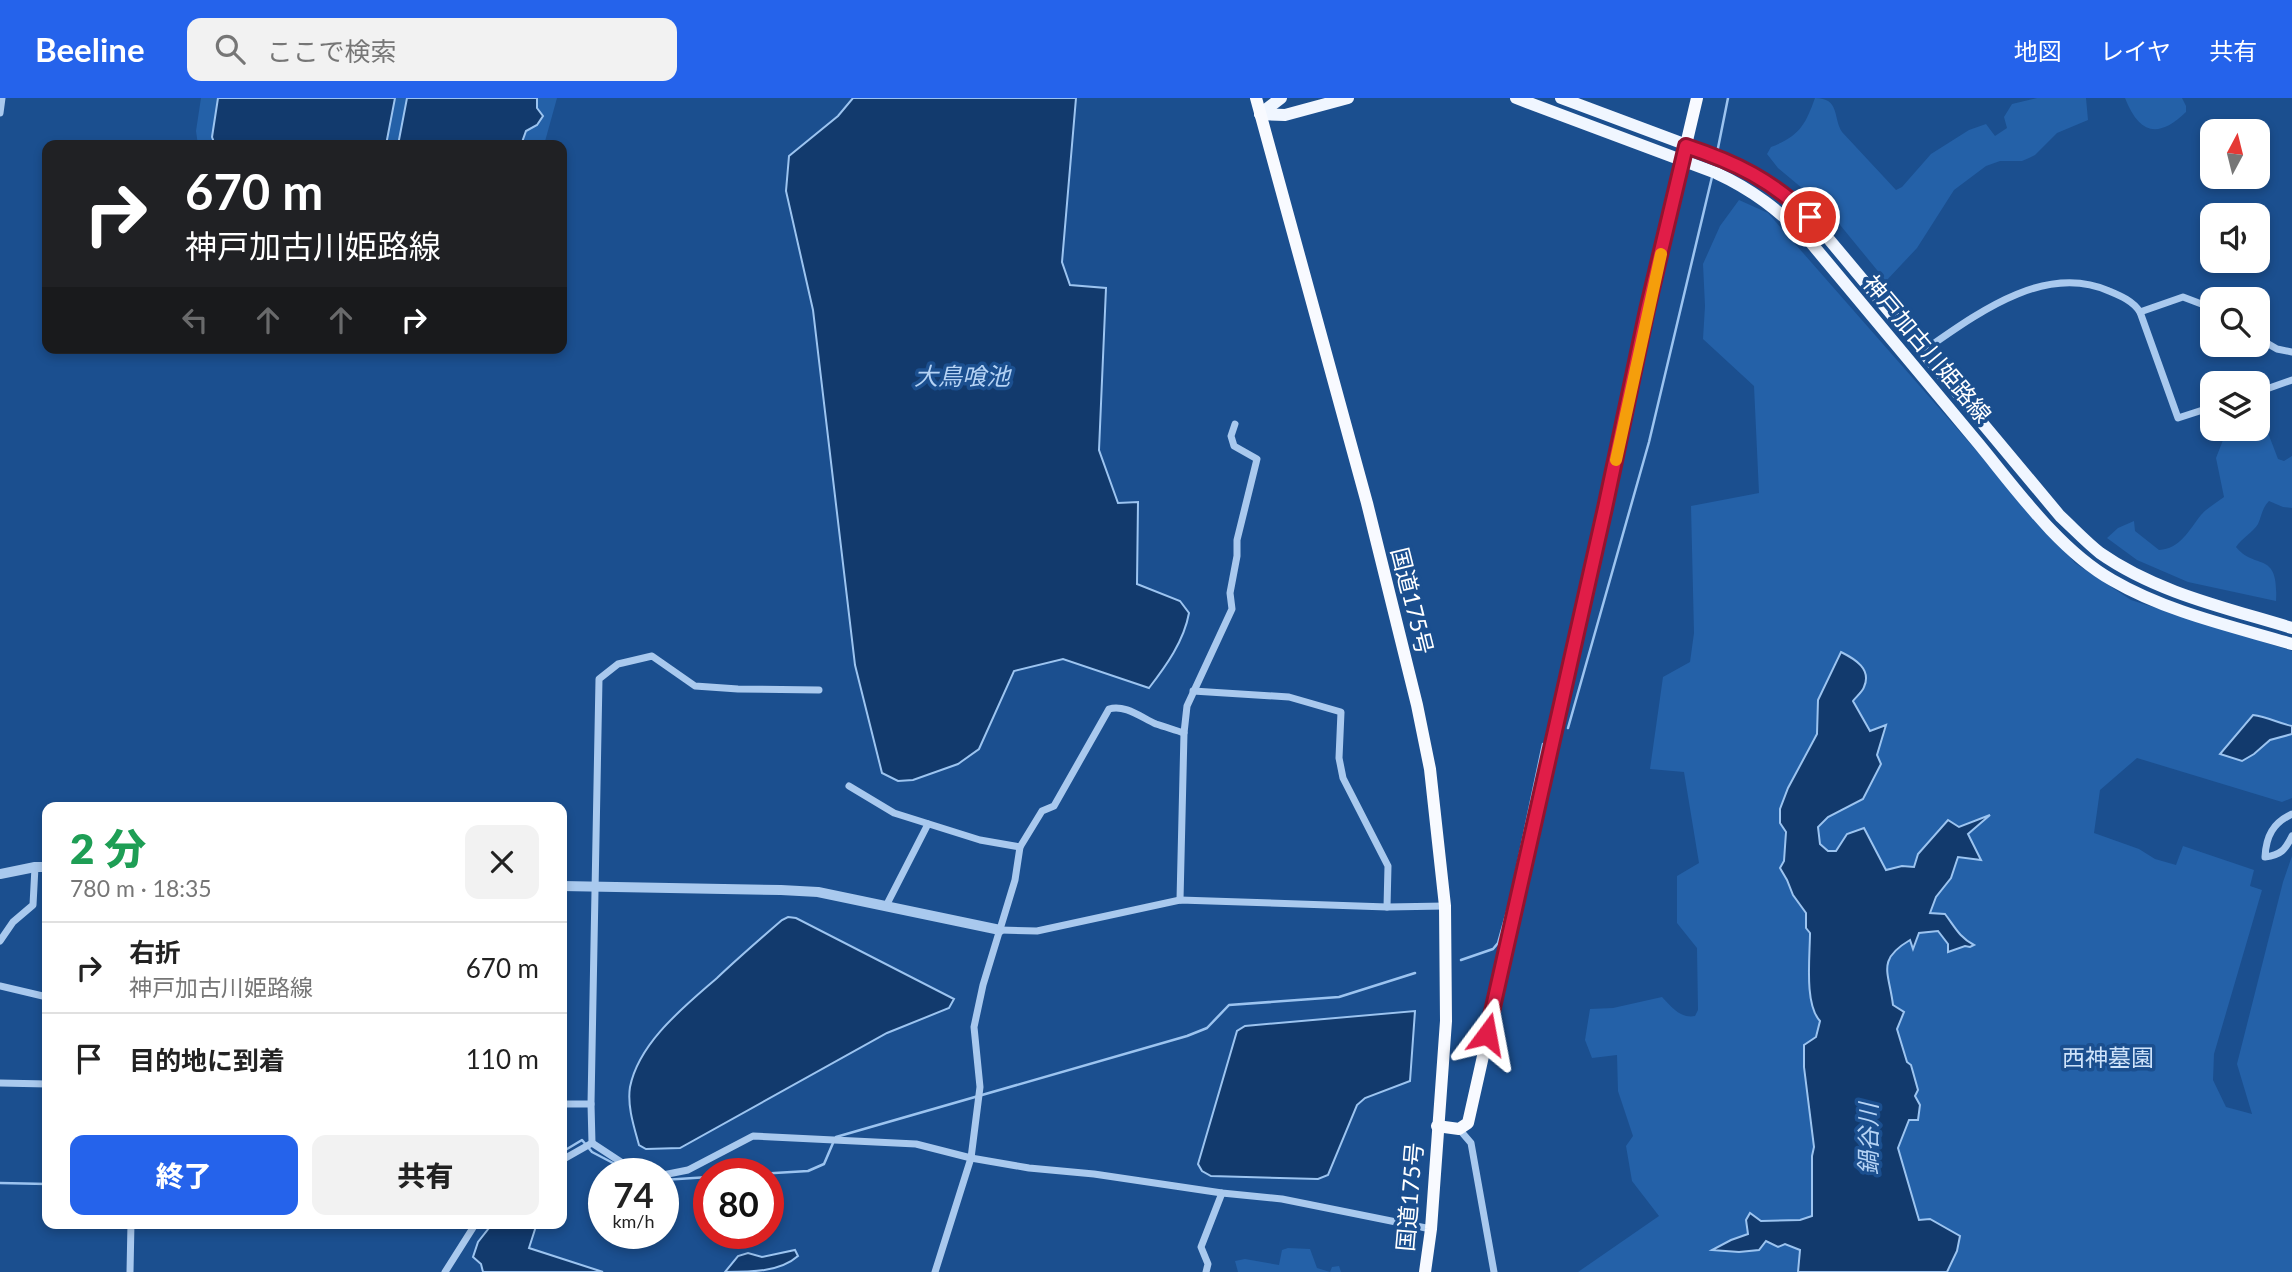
<!DOCTYPE html>
<html lang="ja">
<head>
<meta charset="utf-8">
<style>
	:root { --surface:#fff; --page:#f2f2f2; --text:#222; --muted:#767676; --line:#e0e0e0; --accent:#2563eb }
	body { margin:0; font-family:Lato,"Noto Sans JP",sans-serif; background:var(--page); color:var(--text); height:100vh; display:flex; flex-direction:column; font-size:26px; white-space:nowrap }
	* { box-sizing:border-box; margin:0 }
	p { font-size:23px; color:var(--muted) }
	.icon { flex:none; width:38px; height:38px; fill:none; stroke:currentColor; stroke-width:2; stroke-linecap:round; stroke-linejoin:round }
	.map { position:relative; flex:1; overflow:hidden }
	.sheet { position:absolute; left:42px; top:704px; width:525px; height:427px; display:flex; flex-direction:column; background:var(--surface); border-radius:14px; box-shadow:0 4px 10px #0003 }
	.sheet>* { flex:none }
	.hud { position:absolute; left:42px; top:42px; width:525px; height:214px; border-radius:14px; box-shadow:0 4px 10px #0003; background:#202124; color:#fff; overflow:hidden }
	.needle { width:46px; rotate:7deg }
	.controls { position:absolute; left:2200px; top:21px; display:grid; gap:14px }
	.controls a { display:grid; place-items:center; width:70px; height:70px; border-radius:14px; background:var(--surface); box-shadow:0 4px 10px #0003; font-size:35px }
	.speed { position:absolute; left:588px; top:1060px; display:flex; gap:14px; font-size:35px; font-weight:700; text-align:center }
	.speed>* { display:grid; place-content:center; width:91px; height:91px; border-radius:50%; background:var(--surface); box-shadow:0 4px 10px #0003; line-height:1 }
	.speed small { font-size:18px; font-weight:400 }
	.speed .limit { border:10px solid #d22; background:#fff; color:#111 }
	.pin { position:absolute; display:grid; place-items:center; width:60px; height:60px; color:#fff; margin:-30px; border:4px solid #fff; border-radius:50%; box-shadow:0 2px 7px #0007 }
	.me { position:absolute; width:77px; margin:-38px; rotate:13deg; stroke-linejoin:round; filter:drop-shadow(0 0 5px #0008) }
	.turn { display:flex; align-items:center; gap:24px; height:147px; padding:0 28px; font-size:32px }
	.turn .icon { width:91px; height:91px; stroke-width:2.5 }
	.turn b { display:block; font-size:49px; line-height:60px }
	.lanes { display:flex; align-items:center; height:66px; padding:0 28px; background:#0003; justify-content:center; gap:35px; direction:ltr }
	.lanes .off { opacity:.35 }
	.round { display:grid; place-items:center; flex:none; width:74px; height:74px; border-radius:14px; background:var(--page) }
	.summary { display:flex; align-items:center; justify-content:space-between; height:119px; padding:0 28px }
	h1 { font-size:42px; font-weight:800; line-height:52px; color:#1e9e55 }
	.action { display:flex; gap:14px; margin-top:auto; padding:14px 28px }
	.action a { flex:1; height:80px; border-radius:14px; background:var(--accent); color:#fff; font-size:28px; font-weight:800; line-height:80px; text-align:center }
	.action a+a { background:var(--page); color:var(--text) }
	ul { padding:0; list-style:none }
	li { display:flex; align-items:center; gap:21px; height:91px; padding:0 28px; border-top:2px solid var(--line) }
	li div { flex:1 }
	li b { display:block; font-size:26px }
	li em { font-style:normal }
	header { display:flex; align-items:center; gap:42px; box-sizing:border-box; height:98px; padding:0 35px; background:var(--accent); color:#fff }
	header strong { font-size:33px }
	nav { display:flex; gap:38px; margin-inline-start:auto; font-size:24px }
	.search { width:490px; height:63px; background:var(--page); display:flex; align-items:center; gap:18px; box-sizing:border-box; padding:0 24px; border-radius:14px; color:var(--muted); font-size:26px }
	.map>svg:first-child { display:block }
</style>
</head>
<body>
<header>
<strong>Beeline</strong>
<div class="search"><svg class="icon" aria-label="search" viewBox="0 0 24 24"><circle cx="10" cy="10" r="6"/><path d="M15 15l6 6"/></svg>ここで検索</div>
<nav><a>地図</a><a>レイヤ</a><a>共有</a></nav>
</header>
<div class="map">
<svg width="2292" height="1174" viewBox="0 0 2292 1174">
	<rect width="100%" height="100%" fill="#1b4f8f"/>
	<g fill="#2461a8">
		<path d="M201,0H218L212,39L215,47H198L196,33Z"/>
		<path d="M395,0H407L398,47H386Z"/>
		<path d="M537,0H557L544,47H521L526,33L537,27L543,18L537,10Z"/>
		<path d="M1815,0C1840,0 1833,20 1842,34L1896,92L1902,89L1931,56L1969,32L1986,26L1995,38L2007,30L2004,19L2012,6L2037,0H2086L2088,22L2057,35L2035,57L2029,60L2022,63H2000L1986,68L1954,92L1917,150L1886,183L1827,111L1778,70L1767,56L1771,49C1799,38 1805,28 1815,0Z"/>
		<path d="M2125,0H2182L2186,8V14C2158,41 2139,36 2125,0Z"/>
		<path d="M1739,102L1768,115L2075,465L2131,502L2292,553V700L2282,704L2137,660L2100,692L2094,735L2139,751L2155,761L2176,767L2183,748L2254,772L2250,788L2262,792L2214,956L2213,982L2226,1009L2252,1016L2237,966L2283,784L2292,758V1174H1947L1957,1153L1960,1138L1930,1121L1919,1122L1898,1050L1918,991L1911,968L1907,964L1900,946L1897,931L1904,914L1893,907C1889,874 1876,862 1910,842L1912,850L1915,849L1919,835L1937,833L1948,846V853L1973,847L1961,840L1956,830L1930,816L1936,799L1951,780L1968,736L1988,718L1959,729L1914,769L1902,768L1886,772L1847,736L1837,753H1828L1820,746L1818,729L1828,719L1863,701L1881,667L1877,657L1886,628L1870,634L1853,603L1865,589L1818,602L1817,636L1788,690L1780,725C1788,737 1788,758 1780,770L1787,782L1793,797L1806,815V830L1810,835V899L1820,923L1816,939L1804,947V969L1814,1049L1812,1058V1118L1800,1122L1760,1123L1750,1116L1746,1122L1748,1136L1731,1142L1713,1152L1739,1154L1766,1143L1785,1146L1800,1152L1798,1174H1578L1659,1118L1632,1083L1626,1048L1633,1038L1618,993L1617,957L1592,960L1585,942L1590,911L1613,910L1662,899C1671,908 1680,921 1695,918L1698,912L1697,850L1677,825V778L1699,765L1684,674L1650,671L1663,579L1690,564L1694,535L1691,408L1759,395L1754,288L1703,241L1705,208L1703,166L1720,128Z"/>
		<path d="M2265,327L2278,361L2284,363L2292,358V410L2283,409L2269,403C2262,410 2262,417 2258,426C2253,434 2242,440 2236,449C2255,473 2279,451 2276,503L2188,484L2137,462L2107,440L2118,430L2134,423L2135,433L2159,452C2180,451 2189,432 2201,417C2207,410 2216,405 2224,399L2216,360L2225,337L2242,331H2258V328Z"/>
		<path d="M1288,1150L1310,1151L1317,1170L1330,1174L1332,1169L1339,1168L1341,1174H1238L1235,1163L1245,1161L1279,1167L1282,1152Z"/>
	</g>
	<g fill="#123a6d" stroke="#9cc4f0" stroke-width="2">
		<path d="M218,0H395L386,47H215L212,39Z"/>
		<path d="M407,0H537V10L543,18L537,27L526,33L521,47H398Z"/>
		<path d="M853,0H1076L1062,164L1070,187L1106,190L1099,352L1118,405L1138,404L1137,486L1180,503L1189,515C1184,543 1166,568 1149,590L1063,561L1014,573L979,651L958,666L913,682L898,683L882,675L855,567L813,212L786,93L789,58L838,18Z"/>
		<path d="M1841,554C1855,561 1872,571 1864,589C1863,593 1856,599 1853,603L1870,633L1886,627L1877,657L1881,666L1863,701L1828,719L1818,729L1820,746L1828,753H1836L1847,736L1864,730L1886,772L1902,768L1914,769L1918,756L1948,722L1959,729L1990,717L1968,736L1981,762L1958,759L1951,780L1936,799L1930,815L1945,816C1955,829 1959,839 1974,847L1970,849L1965,848L1948,854V846L1938,833L1919,835L1913,851L1910,842C1876,862 1889,874 1893,907L1904,914L1897,931L1907,964L1911,967L1918,992L1915,998L1920,1007L1918,1022H1909L1898,1050L1919,1122L1930,1121L1960,1138L1957,1153L1947,1174H1798L1800,1152L1785,1146L1778,1149L1766,1143L1759,1152L1739,1154L1712,1152L1731,1142L1748,1136L1746,1122L1750,1115L1761,1123L1800,1122L1812,1118V1058L1814,1049L1804,969V947L1816,939L1820,923C1804,906 1810,858 1810,835L1806,830V815L1793,797L1787,782L1780,770L1784,763L1786,734L1780,725V711L1788,690L1817,636L1818,602Z"/>
		<path d="M2253,617C2268,619 2278,625 2292,628V636L2270,642L2254,656L2242,663L2220,656Z"/>
		<path d="M788,819L796,820L954,901L949,910L887,935L680,1050L646,1051L639,1047C634,1029 627,1008 630,989C639,944 685,908 717,880C738,860 760,841 782,822Z"/>
		<path d="M1415,913L1410,983L1365,1000L1357,1007L1328,1077L1318,1081L1211,1078L1202,1073L1198,1066L1237,933L1245,928Z"/>
		<path d="M493,1125H537L529,1150L603,1174H483L481,1166L473,1159L478,1144Z"/>
		<path d="M795,1152L798,1158C780,1174 751,1174 725,1174L738,1158L748,1155L762,1159Z"/>
	</g>
	<g fill="none" stroke-linecap="round" stroke-linejoin="round">
		<g stroke="#9cc4f0" stroke-width="2.5">
			<path d="M1717,55L1728,0"/>
			<path d="M1568,630L1649,344L1712,79"/>
			<path d="M1461,862L1493,851L1498,845L1510,803L1543,646"/>
			<path d="M836,1039L1187,938L1207,930L1229,907L1339,899L1415,875"/>
			<path d="M562,1054L582,1042L592,1054L634,1076"/>
			<path d="M756,1076L808,1073L824,1066L833,1045"/>
			<path d="M663,1082L709,1079"/>
			<path d="M0,1085L47,1086"/>
		</g>
		<g stroke="#a9c9ee" stroke-width="7">
			<path d="M0,15L2,0"/>
			<path d="M2140,214L2183,199L2212,210"/>
			<path d="M2258,240L2277,251L2292,254"/>
			<path d="M1923,253C1975,217 2044,164 2109,193C2121,198 2133,203 2140,214L2178,320L2212,309"/>
			<path d="M2258,294L2292,282"/>
			<path d="M1193,593L1289,599L1341,614L1339,660L1343,680L1388,768L1387,809"/>
			<path d="M849,688L894,715L980,742L1020,749L1015,782L983,887L974,929L980,989L971,1060L935,1174"/>
			<path d="M2292,716C2273,725 2266,738 2265,759C2281,757 2285,752 2292,738"/>
			<path d="M1020,749L1042,713L1054,708L1109,611C1125,606 1142,620 1156,626C1165,629 1175,632 1184,635"/>
			<path d="M1180,802L1184,635L1187,608L1232,511L1230,495L1237,458V442L1257,361L1234,348L1231,338L1235,326"/>
			<path d="M886,808L928,726"/>
			<path d="M1000,832L1037,833L1180,802L1387,809L1445,808"/>
			<path d="M0,843L13,824L33,807L35,769"/>
			<path d="M0,888L47,899"/>
			<path d="M0,985L47,986"/>
			<path d="M562,1006H591"/>
			<path d="M1459,1031L1471,1045L1494,1174"/>
			<path d="M592,1045L591,1006L599,581L618,566L652,558L695,588L738,591L819,592"/>
			<path d="M592,1045L630,1070L645,1076"/>
			<path d="M562,1062L592,1045"/>
			<path d="M663,1077L688,1072L753,1038L916,1046L971,1060L1029,1070L1094,1076L1222,1095L1282,1101L1431,1131"/>
			<path d="M130,1174L131,1125"/>
			<path d="M445,1174L476,1125"/>
			<path d="M1206,1174L1208,1166L1201,1149L1222,1095"/>
		</g>
		<g stroke="#a9c9ee" stroke-width="10">
			<path d="M0,776L35,769H47"/>
			<path d="M562,788L781,792L818,794L1000,832"/>
		</g>
		<g stroke="#f0f6ff" stroke-width="12">
			<path d="M1516,0L1716,75C1753,92 1778,112 1807,140C1864,208 1921,276 1978,345C2016,391 2059,452 2112,482C2167,514 2231,528 2292,546"/>
			<path d="M1561,0L1719,59L1750,73L1792,103L1827,139L2060,418C2073,430 2086,444 2100,455C2157,495 2227,510 2292,530"/>
			<path d="M1260,16L1285,17L1348,0"/>
			<path d="M1260,16L1281,0"/>
		</g>
		<g stroke="#f8faff" stroke-width="12">
			<path d="M1256,0L1367,405L1417,607L1430,671L1445,808L1446,923L1431,1131L1425,1174"/>
			<path d="M1437,1028L1459,1031L1468,1025L1606,410L1647,212L1697,0"/>
		</g>
	</g>
	<g fill="none" stroke-linecap="round" stroke-linejoin="round">
		<defs>
			<path id="route" d="M1487,936L1605,410L1647,212L1686,48C1737,65 1771,82 1810,119"/>
		</defs>
		<use href="#route" stroke="#92132f" stroke-width="18"/>
		<use href="#route" stroke="#e11d48" stroke-width="12"/>
		<path stroke="#f59e0b" stroke-width="12" d="M1616,362L1661,156"/>
	</g>
	<g text-anchor="middle" stroke-width="7" stroke-linejoin="round" paint-order="stroke">
		<g font-size="23" fill="#fff" stroke="#1b4f8f">
			<text transform="translate(1927 251) rotate(50)" y="8">神戸加古川姫路線</text>
			<text transform="translate(1412 503) rotate(76)" y="8">国道175号</text>
			<text transform="translate(1410 1099) rotate(-85)" y="8">国道175号</text>
		</g>
		<g font-size="23" fill="#cfe3fa" stroke="#1b4f8f">
			<text x="2108" y="968">西神墓園</text>
		</g>
		<g font-size="24" font-style="italic" fill="#b5d3f5" stroke="#1b4f8f">
			<text x="962" y="287">大鳥喰池</text>
			<text transform="translate(1869 1041) rotate(-90)" y="8">鍋谷川</text>
		</g>
	</g>
</svg>
<div class="controls">
<a><svg class="needle" viewBox="-14 -14 28 28"><path d="M0-13l5 13h-10z" fill="#e53935"/><path d="M0 13l5-13h-10z" fill="#767676"/></svg></a>
<a><svg class="icon" aria-label="sound" viewBox="0 0 24 24"><path d="M4 9h4l5-4v14l-5-4H4zM17 9q2 3 0 6"/></svg></a>
<a><svg class="icon" aria-label="search" viewBox="0 0 24 24"><circle cx="10" cy="10" r="6"/><path d="M15 15l6 6"/></svg></a>
<a><svg class="icon" aria-label="layers" viewBox="0 0 24 24"><path d="M12 4l9 5-9 5-9-5zM3 14l9 5 9-5"/></svg></a>
</div>
<div class="speed"><div>74<small>km/h</small></div><div class="limit">80</div></div>
<div class="pin" style="left:1810px;top:119px;background:#d93025"><svg class="icon" aria-label="arrive" viewBox="0 0 24 24"><path d="M6 21V4h12l-3 4 3 4H6"/></svg></div>
<svg class="me" style="left:1487px;top:936px" viewBox="-20 -20 40 40"><path d="M0-17L14 15 0 8-14 15z" fill="#e11d48" stroke="#fff" stroke-width="4"/></svg>
<div class="hud">
<div class="turn"><svg class="icon" aria-label="right" viewBox="0 0 24 24"><path d="M7 20v-9h11M14 6l5 5-5 5"/></svg><div><b>670 m</b>神戸加古川姫路線</div></div>
<div class="lanes"><svg class="icon off" aria-label="left" viewBox="0 0 24 24"><path d="M17 20v-9H6M10 6l-5 5 5 5"/></svg><svg class="icon off" aria-label="ahead" viewBox="0 0 24 24"><path d="M12 20V5M6 11l6-6 6 6"/></svg><svg class="icon off" aria-label="ahead" viewBox="0 0 24 24"><path d="M12 20V5M6 11l6-6 6 6"/></svg><svg class="icon" aria-label="right" viewBox="0 0 24 24"><path d="M7 20v-9h11M14 6l5 5-5 5"/></svg></div>
</div>
<section class="sheet">
<div class="summary"><div><h1>2 分</h1><p>780 m · 18:35</p></div><a class="round"><svg class="icon" aria-label="close" viewBox="0 0 24 24"><path d="M6 6l12 12M18 6L6 18"/></svg></a></div>
<ul>
<li><svg class="icon" aria-label="right" viewBox="0 0 24 24"><path d="M7 20v-9h11M14 6l5 5-5 5"/></svg><div><b>右折</b><p>神戸加古川姫路線</p></div><em>670 m</em></li>
<li><svg class="icon" aria-label="arrive" viewBox="0 0 24 24"><path d="M6 21V4h12l-3 4 3 4H6"/></svg><div><b>目的地に到着</b></div><em>110 m</em></li>
</ul>
<div class="action"><a>終了</a><a>共有</a></div>
</section>
</div>
</body>
</html>
